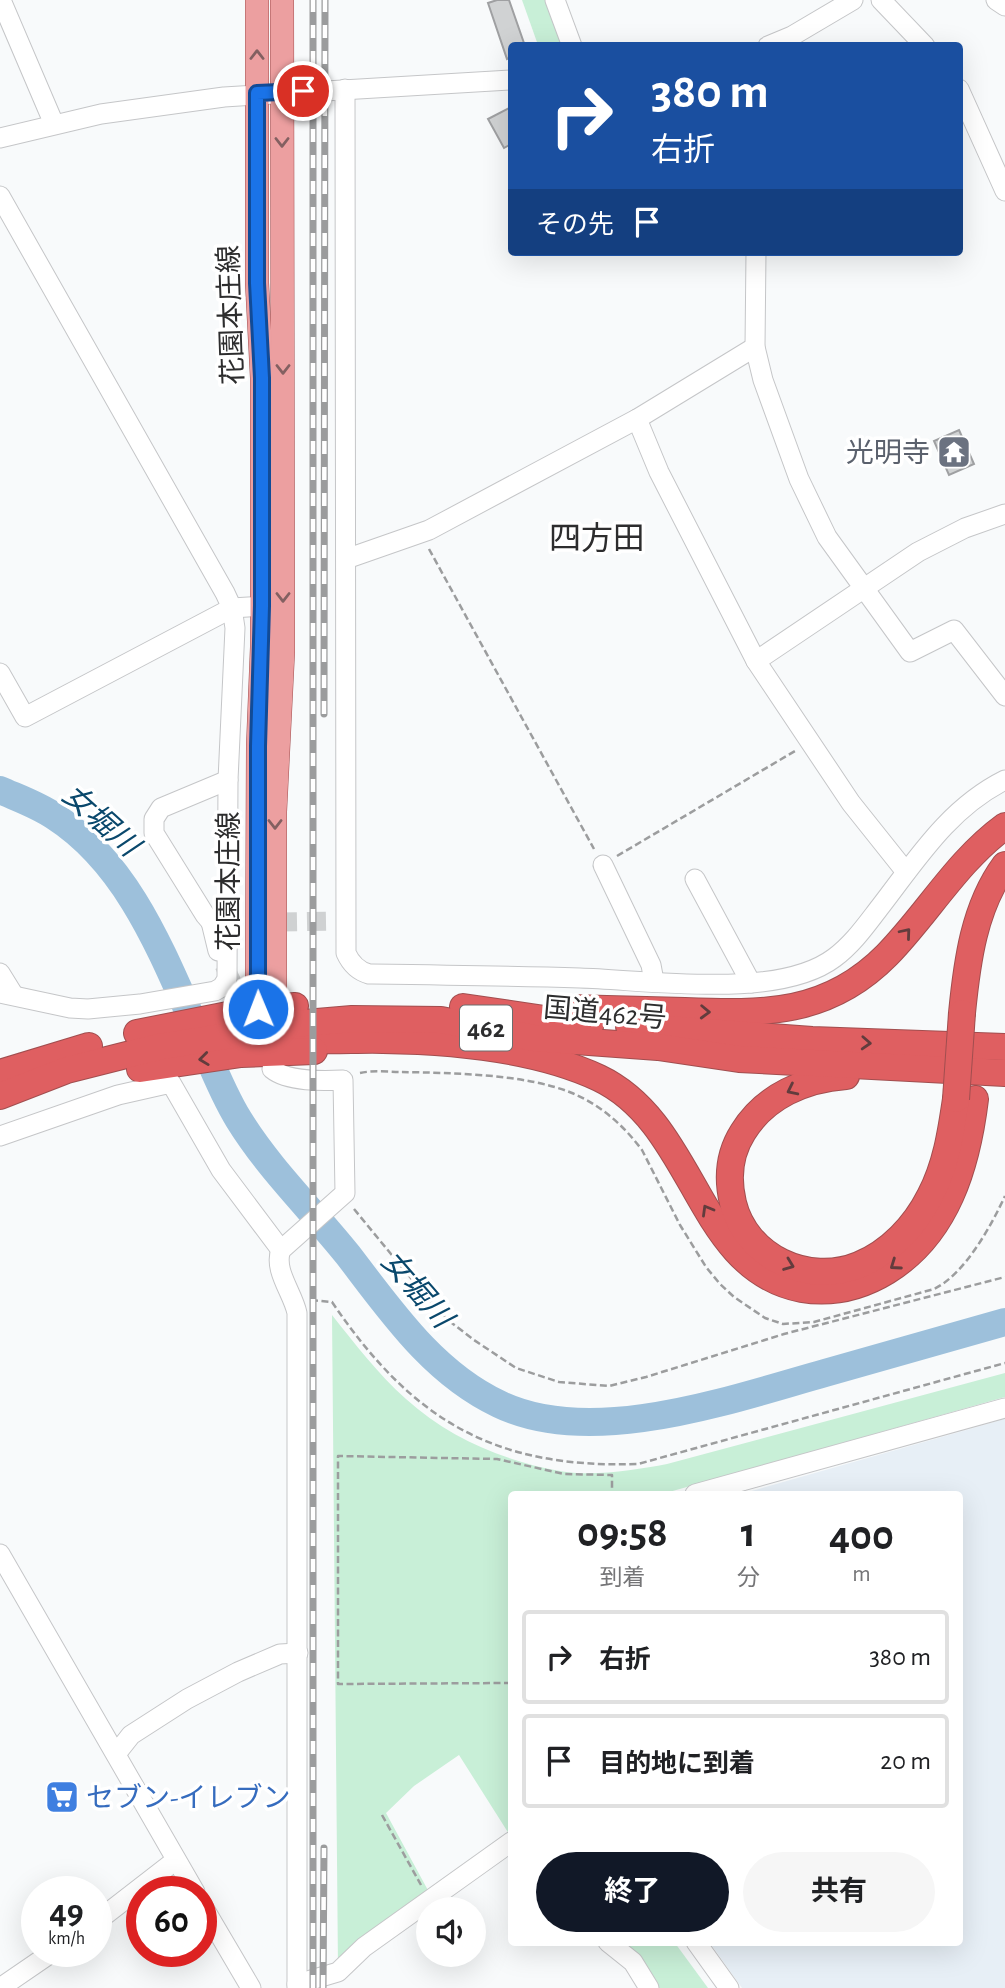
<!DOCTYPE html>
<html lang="ja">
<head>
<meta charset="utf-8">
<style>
	:root { --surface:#fff; --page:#f6f6f6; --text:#202124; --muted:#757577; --line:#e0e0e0; --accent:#111827 }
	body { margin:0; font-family:"Alegreya Sans","Noto Sans JP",sans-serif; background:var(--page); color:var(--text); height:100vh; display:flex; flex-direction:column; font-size:26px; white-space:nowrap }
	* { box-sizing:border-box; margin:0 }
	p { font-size:23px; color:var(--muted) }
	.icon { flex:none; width:38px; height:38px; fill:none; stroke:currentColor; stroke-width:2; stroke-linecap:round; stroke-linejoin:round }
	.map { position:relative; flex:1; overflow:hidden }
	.panel { position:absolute; left:508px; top:1491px; width:455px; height:455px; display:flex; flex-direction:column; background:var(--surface); border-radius:7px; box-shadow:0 7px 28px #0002 }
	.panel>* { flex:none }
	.banner { position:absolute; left:508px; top:42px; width:455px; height:214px; border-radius:7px; box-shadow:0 7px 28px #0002; background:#1a4fa0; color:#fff; overflow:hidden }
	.tools { position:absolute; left:416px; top:1897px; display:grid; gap:14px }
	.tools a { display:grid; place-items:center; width:70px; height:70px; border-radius:50%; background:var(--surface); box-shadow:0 7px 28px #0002; font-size:35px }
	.speed { position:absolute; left:21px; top:1876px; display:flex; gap:14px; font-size:35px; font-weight:700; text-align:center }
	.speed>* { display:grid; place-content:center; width:91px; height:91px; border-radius:50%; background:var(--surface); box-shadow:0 7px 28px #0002; line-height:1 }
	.speed small { font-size:18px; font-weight:400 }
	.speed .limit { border:10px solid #d22; background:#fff; color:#111 }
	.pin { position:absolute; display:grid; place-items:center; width:60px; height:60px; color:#fff; margin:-30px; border:4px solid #fff; border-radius:50%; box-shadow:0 2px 7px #0007 }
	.me { position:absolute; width:77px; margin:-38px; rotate:359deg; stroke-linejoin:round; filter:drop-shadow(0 0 5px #0008) }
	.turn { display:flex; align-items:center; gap:24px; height:147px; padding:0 28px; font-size:32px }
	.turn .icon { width:91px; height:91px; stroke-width:2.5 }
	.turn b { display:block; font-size:49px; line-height:60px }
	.then { display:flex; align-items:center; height:66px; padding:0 28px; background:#0003; gap:14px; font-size:26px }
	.eta { display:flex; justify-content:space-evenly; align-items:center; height:119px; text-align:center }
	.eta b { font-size:42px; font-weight:700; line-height:49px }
	.action { display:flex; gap:14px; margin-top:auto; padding:14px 28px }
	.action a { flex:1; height:80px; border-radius:42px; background:var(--accent); color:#fff; font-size:28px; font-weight:700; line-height:80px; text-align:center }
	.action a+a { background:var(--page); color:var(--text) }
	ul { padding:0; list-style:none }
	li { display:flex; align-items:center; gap:21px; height:94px; margin:0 14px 10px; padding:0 14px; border:4px solid var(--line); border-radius:7px }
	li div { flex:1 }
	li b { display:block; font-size:26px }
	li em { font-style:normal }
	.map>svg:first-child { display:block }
</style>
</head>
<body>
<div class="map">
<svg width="1005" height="1988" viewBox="0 0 1005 1988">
	<rect width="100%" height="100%" fill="#f8fafb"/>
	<path fill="#e7eff6" d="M1005,1419V1988H742L710,1943L959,1942V1494H741Z"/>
	<g fill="#c8efd7">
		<path d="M522,0H551L568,45H538Z"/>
		<path d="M332,1315C355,1344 378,1374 406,1399C449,1438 504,1461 560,1471C591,1477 636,1470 667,1464L1005,1373V1397L662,1494H511V1837L459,1755L414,1786L386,1813L430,1894L338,1969Z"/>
		<path d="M617,1943H675L708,1988H657Z"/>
	</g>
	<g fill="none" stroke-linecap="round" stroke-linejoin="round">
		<path stroke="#9dc0db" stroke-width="28" d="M0,790C18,798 38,805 54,816C132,866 165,961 202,1042C213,1068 224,1096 239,1120C270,1170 312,1210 348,1255C391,1311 433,1373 499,1404C592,1449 732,1399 825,1373C885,1356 945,1339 1005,1322"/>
	</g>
	<g fill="#d0d2d3" stroke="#9fa0a2" stroke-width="2">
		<path d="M497,0H509L525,46H511V57L507,59L488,3Z"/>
		<path d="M511,107V144L504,148L488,119Z"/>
		<path d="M959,430L974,464L949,475L934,441Z"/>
	</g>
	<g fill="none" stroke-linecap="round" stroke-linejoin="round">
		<g stroke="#cfd1d2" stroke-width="19" stroke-dasharray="19 10" stroke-linecap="butt">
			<path d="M220,923L334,921"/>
			<path d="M224,965L251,1023"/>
		</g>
		<defs>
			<g id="minor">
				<path d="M1,0L54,124"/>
				<path d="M555,0L572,46"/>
				<path d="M881,0L925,46"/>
				<path d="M996,0L1005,6"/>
				<path d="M768,46L792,36L853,0"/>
				<path d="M345,89L346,953C351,964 358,971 369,974C439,975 510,976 580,978C649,980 778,1000 834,958C853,944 866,925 880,907C917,859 949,808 1005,780"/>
				<path d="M959,89L1005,191"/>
				<path d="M0,138L101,114L224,97L511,80"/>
				<path d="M0,196L225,593L232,608L235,628L228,780L227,979L222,987L215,991L140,1004L88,1009L70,1008L0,993"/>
				<path d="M756,252L755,347L763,380L799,479L827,537L910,652L954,630L1005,696"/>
				<path d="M637,419L659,472L756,661L851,803L906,872"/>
				<path d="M346,559L429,530L637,419L755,347"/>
				<path d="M756,661L918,552L965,528L1005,514"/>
				<path d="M0,673L25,717L232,608L262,606"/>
				<path d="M603,865L651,965L654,981"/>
				<path d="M695,879L751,983"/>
				<path d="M211,922L218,951"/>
				<path d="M220,923L211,922L205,915L154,833V819L161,808L228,780"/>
				<path d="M0,973L13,994"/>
				<path d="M272,1069C288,1082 323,1081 343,1080L345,1193L281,1250C273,1270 293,1293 297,1313V1988"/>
				<path d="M0,1136L118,1095L171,1083L221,1170L281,1250"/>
				<path d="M695,1494L1005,1408"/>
				<path d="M0,1554L195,1892"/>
				<path d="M116,1754L131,1735L187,1699L238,1672L280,1654L298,1653"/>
				<path d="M201,1903L251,1988"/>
				<path d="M96,1922L176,1860"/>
				<path d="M608,1942L633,1962L649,1988"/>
				<path d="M696,1942L729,1988"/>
				<path d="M297,1984L338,1972L364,1947L511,1842"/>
				<path d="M0,1988L54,1951"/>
			</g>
			<g id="major">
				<path d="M257,0V283L262,378V647L258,746L257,986L258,1009L268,1023"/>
				<path d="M270,1023L275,1007V812L283,652L282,0"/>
			</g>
			<g id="highway">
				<path d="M463,1007L558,1021L591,1023"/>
				<path d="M568,1008C607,1009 646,1010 685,1011C764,1014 828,1015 887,955C928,913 957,861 1005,826"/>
				<path d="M962,1013C967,962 974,907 1005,865"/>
				<path d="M629,1026L812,1040L1005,1047"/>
				<path d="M137,1033L258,1009L295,1006"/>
				<path d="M288,1037C318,1043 352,1039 383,1040C453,1041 535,1048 599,1078C697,1125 696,1269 802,1289C832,1294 861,1287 887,1271C947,1234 967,1165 975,1099"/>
				<path d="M140,1069L241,1054L314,1051"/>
				<path d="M0,1073L89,1046"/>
				<path d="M846,1076C805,1079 765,1096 743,1132C729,1154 727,1178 733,1203C746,1257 808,1286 859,1265C890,1252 915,1226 930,1196C946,1166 951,1133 956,1099"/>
				<path d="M0,1096L67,1070L158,1047L233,1035L270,1026L352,1019L441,1020L534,1038L658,1047L739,1059L1005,1073"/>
			</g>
		</defs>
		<use href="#minor" stroke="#c5c6c8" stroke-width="21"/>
		<use href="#major" stroke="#a14e4f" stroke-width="24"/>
		<use href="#highway" stroke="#a14e4f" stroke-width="28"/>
		<g stroke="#9c9d9e" stroke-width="2.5" stroke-dasharray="7 3.5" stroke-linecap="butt">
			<path d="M429,549L594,849"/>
			<path d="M617,856L795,751"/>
			<path d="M360,1073C373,1070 389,1072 402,1072C453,1073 526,1074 572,1093C601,1105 624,1126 642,1150L680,1225L706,1267L720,1284L734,1297L765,1318L783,1324L814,1322L934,1289C965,1274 991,1226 1005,1196"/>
			<path d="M354,1209L428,1299L448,1320L474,1340L516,1368L559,1382L609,1386L646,1377L784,1334L1005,1277"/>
			<path d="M311,1300L332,1302C412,1420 494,1469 638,1464L1005,1363"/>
			<path d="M511,1683L338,1684V1456L497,1459L564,1474L612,1475V1494"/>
			<path d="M382,1815L421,1885"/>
		</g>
		<use href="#minor" stroke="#fff" stroke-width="19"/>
		<use href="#major" stroke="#ec9fa0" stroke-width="23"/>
		<use href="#highway" stroke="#df5f61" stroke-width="26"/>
		<defs>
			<g id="rail">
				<path d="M324,714L325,0"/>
				<path d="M313,1988V0"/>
				<path d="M323,1988L324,1848"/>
			</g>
		</defs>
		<use href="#rail" stroke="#9b9c9d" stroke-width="7"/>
		<use href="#rail" stroke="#fff" stroke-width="4.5" stroke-dasharray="13" stroke-linecap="butt"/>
		<defs>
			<path id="highway-bridge" d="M956,1099L962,1013"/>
		</defs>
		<use href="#highway-bridge" stroke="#a14e4f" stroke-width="28" stroke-linecap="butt"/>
		<use href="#highway-bridge" stroke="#df5f61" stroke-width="26"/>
	</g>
	<defs><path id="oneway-chevron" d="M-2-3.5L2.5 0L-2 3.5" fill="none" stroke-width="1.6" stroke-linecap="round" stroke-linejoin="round" transform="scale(1.75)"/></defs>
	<g stroke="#836061">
		<use href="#oneway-chevron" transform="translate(257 55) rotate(-90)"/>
		<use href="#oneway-chevron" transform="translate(282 142) rotate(90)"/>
		<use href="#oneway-chevron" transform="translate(283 369) rotate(90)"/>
		<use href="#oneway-chevron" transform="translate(283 597) rotate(90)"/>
		<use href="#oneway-chevron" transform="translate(275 824) rotate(90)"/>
	</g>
	<g stroke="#623c3d">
		<use href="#oneway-chevron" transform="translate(906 933) rotate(-50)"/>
		<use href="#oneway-chevron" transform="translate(705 1012) rotate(2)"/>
		<use href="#oneway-chevron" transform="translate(866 1043) rotate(3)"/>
		<use href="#oneway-chevron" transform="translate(204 1059) rotate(173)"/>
		<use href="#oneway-chevron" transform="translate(792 1090) rotate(154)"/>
		<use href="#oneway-chevron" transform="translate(707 1210) rotate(-120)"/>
		<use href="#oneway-chevron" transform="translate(789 1265) rotate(21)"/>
		<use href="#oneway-chevron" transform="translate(895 1265) rotate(145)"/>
	</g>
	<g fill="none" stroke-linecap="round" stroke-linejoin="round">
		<defs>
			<path id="route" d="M258,1009V746L262,606V378L257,283V93L303,91"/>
		</defs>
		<use href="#route" stroke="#114b97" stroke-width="18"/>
		<use href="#route" stroke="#1a73e8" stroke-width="12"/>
	</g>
	<defs>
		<symbol id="temple-square" viewBox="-11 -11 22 22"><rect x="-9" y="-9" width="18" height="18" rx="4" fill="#6b7280" stroke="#fff"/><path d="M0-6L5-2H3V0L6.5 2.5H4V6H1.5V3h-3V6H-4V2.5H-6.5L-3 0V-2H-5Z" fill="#fff"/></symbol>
		<symbol id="supermarket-square" viewBox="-11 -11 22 22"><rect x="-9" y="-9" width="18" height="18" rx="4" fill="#3f7fe0" stroke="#fff"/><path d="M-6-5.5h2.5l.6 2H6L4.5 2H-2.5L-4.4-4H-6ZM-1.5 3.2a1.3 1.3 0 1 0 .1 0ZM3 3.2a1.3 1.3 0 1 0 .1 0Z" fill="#fff"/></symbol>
	</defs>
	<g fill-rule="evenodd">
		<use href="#temple-square" x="935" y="433" width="38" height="38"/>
		<use href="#supermarket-square" x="43" y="1778" width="38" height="38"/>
	</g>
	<g text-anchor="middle" stroke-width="7" stroke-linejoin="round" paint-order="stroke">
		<rect fill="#fff" stroke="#6c6c6d" stroke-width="2" x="460" y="1005.5" width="52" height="45" rx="5"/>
		<g font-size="26" font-weight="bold" fill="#2d2d2e">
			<text x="486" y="1037">462</text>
		</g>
		<g font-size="28" fill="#2d2d2e" stroke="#fff">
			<text transform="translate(230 315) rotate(-92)" y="10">花園本庄線</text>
			<text transform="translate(228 881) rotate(-90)" y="10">花園本庄線</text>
			<text transform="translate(605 1012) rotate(5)" y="10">国道462号</text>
		</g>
		<g font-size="28" fill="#5b616d" stroke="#fff" text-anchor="end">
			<text x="930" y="462">光明寺</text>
		</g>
		<g font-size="28" fill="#366cbe" stroke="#fff" text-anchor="start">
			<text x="86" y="1807">セブン-イレブン</text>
		</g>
		<g font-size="30" font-style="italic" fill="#0a486c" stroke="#fff">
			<text transform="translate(101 820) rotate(42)" y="10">女堀川</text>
			<text transform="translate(417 1289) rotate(49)" y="10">女堀川</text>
		</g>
		<g font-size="32" fill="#2d2d2e" stroke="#fff">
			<text x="597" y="549">四方田</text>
		</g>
	</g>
</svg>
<div class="tools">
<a><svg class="icon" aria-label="sound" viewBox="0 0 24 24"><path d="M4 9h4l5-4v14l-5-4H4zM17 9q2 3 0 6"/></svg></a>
</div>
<div class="speed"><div>49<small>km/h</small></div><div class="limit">60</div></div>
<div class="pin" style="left:303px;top:91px;background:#d93025"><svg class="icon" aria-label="arrive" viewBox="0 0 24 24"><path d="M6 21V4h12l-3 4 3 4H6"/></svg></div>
<svg class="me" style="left:258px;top:1009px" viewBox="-20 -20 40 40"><circle r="17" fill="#1a73e8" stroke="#fff" stroke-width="3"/><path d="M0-11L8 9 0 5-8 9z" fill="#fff"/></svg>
<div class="banner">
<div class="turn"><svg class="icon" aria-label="right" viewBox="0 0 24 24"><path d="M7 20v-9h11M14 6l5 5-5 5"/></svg><div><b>380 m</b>右折</div></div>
<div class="then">その先<svg class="icon" aria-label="arrive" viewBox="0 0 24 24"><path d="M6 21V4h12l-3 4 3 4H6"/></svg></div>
</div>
<section class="panel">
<div class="eta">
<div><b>09:58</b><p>到着</p></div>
<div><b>1</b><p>分</p></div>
<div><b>400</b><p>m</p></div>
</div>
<ul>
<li><svg class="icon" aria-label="right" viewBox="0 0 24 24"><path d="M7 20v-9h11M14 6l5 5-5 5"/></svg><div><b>右折</b></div><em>380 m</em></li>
<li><svg class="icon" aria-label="arrive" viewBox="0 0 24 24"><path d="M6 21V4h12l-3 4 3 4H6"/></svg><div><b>目的地に到着</b></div><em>20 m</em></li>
</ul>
<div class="action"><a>終了</a><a>共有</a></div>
</section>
</div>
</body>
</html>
